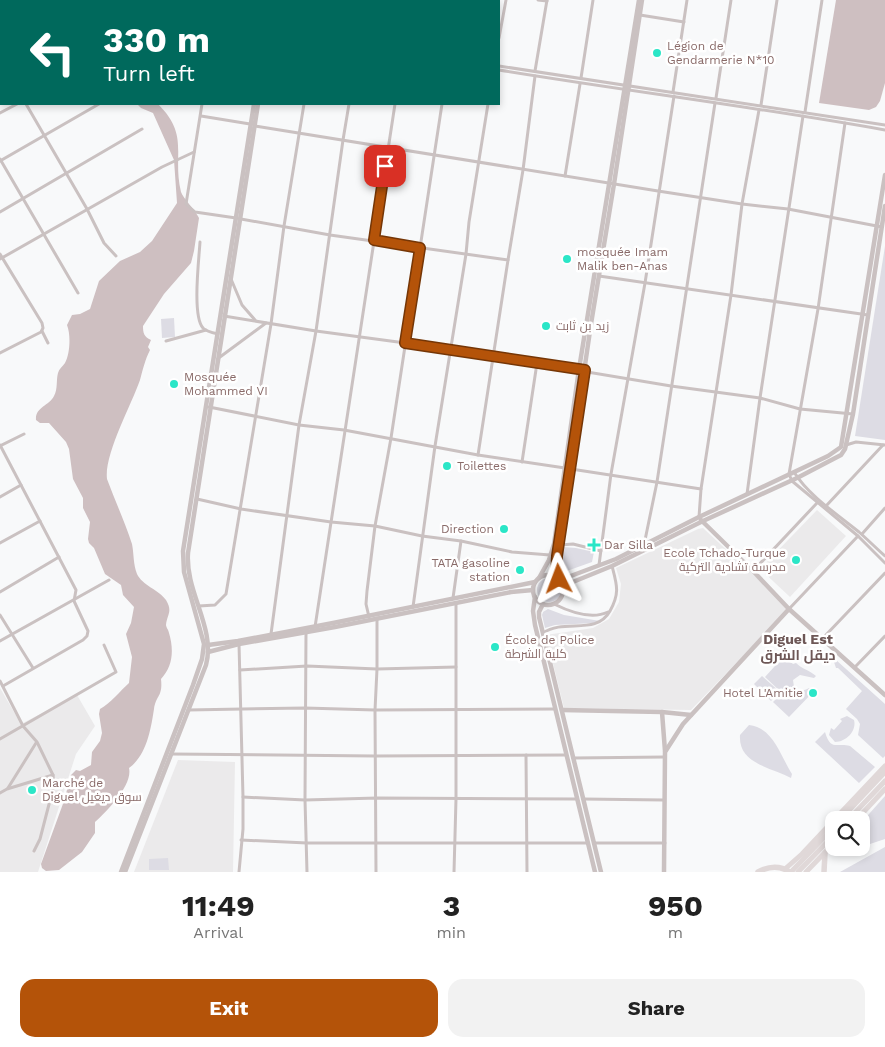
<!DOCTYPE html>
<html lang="en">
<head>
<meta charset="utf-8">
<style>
	:root { --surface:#fff; --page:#f2f2f2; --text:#222; --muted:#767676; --accent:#b45309 }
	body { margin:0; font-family:"Work Sans",Cairo,sans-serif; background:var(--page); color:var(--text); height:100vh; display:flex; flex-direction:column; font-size:19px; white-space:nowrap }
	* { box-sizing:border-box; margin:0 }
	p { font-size:16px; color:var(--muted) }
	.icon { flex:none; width:28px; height:28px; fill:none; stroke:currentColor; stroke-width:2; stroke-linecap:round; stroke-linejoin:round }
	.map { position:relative; height:872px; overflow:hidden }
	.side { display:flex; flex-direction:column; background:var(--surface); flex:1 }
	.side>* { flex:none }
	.guide { position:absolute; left:0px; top:0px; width:500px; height:105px; box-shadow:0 2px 8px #0003; background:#00695c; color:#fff; overflow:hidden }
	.tools { position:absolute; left:825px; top:811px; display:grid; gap:10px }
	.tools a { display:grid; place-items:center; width:45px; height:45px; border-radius:10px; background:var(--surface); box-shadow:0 2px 8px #0003; font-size:25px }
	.pin { position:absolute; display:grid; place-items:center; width:42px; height:42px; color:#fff; margin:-21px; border-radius:10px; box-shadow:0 2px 8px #0006 }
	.me { position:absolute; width:55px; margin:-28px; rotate:357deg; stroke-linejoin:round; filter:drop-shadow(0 0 4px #0008) }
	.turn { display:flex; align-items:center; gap:18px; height:105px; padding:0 20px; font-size:22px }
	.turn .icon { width:65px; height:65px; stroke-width:2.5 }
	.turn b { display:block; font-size:35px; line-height:42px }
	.eta { display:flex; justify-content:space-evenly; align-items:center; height:85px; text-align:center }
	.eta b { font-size:30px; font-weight:700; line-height:35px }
	.action { display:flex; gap:10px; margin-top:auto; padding:10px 20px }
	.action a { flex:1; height:58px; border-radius:15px; background:var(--accent); color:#fff; font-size:20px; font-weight:700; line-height:58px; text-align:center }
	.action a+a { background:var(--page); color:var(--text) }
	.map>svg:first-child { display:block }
</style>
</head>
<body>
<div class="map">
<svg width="885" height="872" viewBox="0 0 885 872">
	<rect width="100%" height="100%" fill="#f8f9fa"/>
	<g fill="#ebeaeb">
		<path d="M817,510L846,536L790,597L760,569Z"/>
		<path d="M703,528L789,608L691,710L564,708L546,635L593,628L609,619L619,602L621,584L616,568L698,529Z"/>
		<path d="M0,688L21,724L77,695L95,726L76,754L38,872H0Z"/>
		<path d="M178,760L235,762L233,872H134Z"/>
	</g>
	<g fill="#dddce4">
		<path d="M885,246V440L855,436Z"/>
		<path d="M174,318L175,337L162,338L161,319Z"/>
		<path d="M563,547L576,548L594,552L592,562L564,572L561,563Z"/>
		<circle cx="549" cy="590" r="12"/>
		<path d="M548,609L564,615L600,621L594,623L555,625L545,628L542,615L543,612Z"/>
		<path d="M784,656L793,664L796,663C802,669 809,670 816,676L814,678L800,675L793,680L794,687C799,692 804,691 809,688L815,690L789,717L773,702L782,693L765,677Z"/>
		<path d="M836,660L885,704V756L883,758L858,735L860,724L857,719L846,709L862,691L838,668H836L834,662Z"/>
		<path d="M762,676L780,692L771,701L754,684Z"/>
		<path d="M847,716L854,720C857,731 846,742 835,742L829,735L831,728L834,730L842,721L840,719Z"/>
		<path d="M749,725C773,727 781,757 792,774L791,778C771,767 738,764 740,735Z"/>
		<path d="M825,732C831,752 837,742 850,746L875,767L859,783L815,742Z"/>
		<path d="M885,796V839L861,847V823Z"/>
		<path d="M885,847V872H840Z"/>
		<path d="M168,858L169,870H149V859Z"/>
	</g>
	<g fill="#cebfc1">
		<path d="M836,0H885V83L880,101L876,107L869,110L819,103Z"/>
		<path d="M137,104H158C190,136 172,154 181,192C183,198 195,210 199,218L194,251L191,263L164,294L143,326C143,333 144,337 151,340L148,347L150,350C145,360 143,369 140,380C131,406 104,454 107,479C115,501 125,522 132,544C134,554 133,564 137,574C142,585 159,590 166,600C173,612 167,614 166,625C166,627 169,631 169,633C174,650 173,666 161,679C163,697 156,695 154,709C151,728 147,755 129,768C133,785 107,811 95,822V833L82,852L59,870L46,871L42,868L41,864L64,801L71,775L76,770L80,771L91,765L92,752L100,741L102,733L99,714L100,709C111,703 120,691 129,683L132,657L126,634L131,623L134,607L123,595L121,585L105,574L94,548L89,543L88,539L90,522L83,508V498L73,479L69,449L66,442L49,423H40L36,420C35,407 49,406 54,396C58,389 56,380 58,373C59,369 62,367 65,363C70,354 71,335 67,325L72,315L80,314L90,309L99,281L120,261L140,252L152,241L177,203L174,160L153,113L141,108Z"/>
	</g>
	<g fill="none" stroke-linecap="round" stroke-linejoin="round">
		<g stroke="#cac1c1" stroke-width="3">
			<path d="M60,0L62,1"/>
			<path d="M212,0L220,1"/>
			<path d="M538,0L547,1"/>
			<path d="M64,1V0"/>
			<path d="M115,1V0"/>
			<path d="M321,1V0"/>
			<path d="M367,1V0"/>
			<path d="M412,1V0"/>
			<path d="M458,1V0"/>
			<path d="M640,15L684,22"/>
			<path d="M499,38L506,0"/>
			<path d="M0,56L1,55"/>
			<path d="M0,61L1,63"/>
			<path d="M499,66L885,125"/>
			<path d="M499,70C627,91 757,107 885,130"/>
			<path d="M535,71L547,0"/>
			<path d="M581,78L593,0"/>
			<path d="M673,92L687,0"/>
			<path d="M716,98L731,0"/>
			<path d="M26,104L87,209L104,243L116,256"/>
			<path d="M202,104L186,204L195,212L236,218"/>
			<path d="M761,105L777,0"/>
			<path d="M805,112L822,0"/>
			<path d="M0,113L17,104"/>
			<path d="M201,116L250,124"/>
			<path d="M845,123L818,309L789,474L792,481L858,536L885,563"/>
			<path d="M255,126L658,191L742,204L788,209L882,227"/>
			<path d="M0,159L78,293"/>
			<path d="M0,161L99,104"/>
			<path d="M565,176L580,84"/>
			<path d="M0,212L142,129"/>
			<path d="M241,219L330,235L508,260L478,455"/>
			<path d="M200,242C199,259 192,316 203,328C207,332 213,333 218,334"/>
			<path d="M0,254L42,323L43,328L41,332L0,353"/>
			<path d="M0,259L162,167L194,152"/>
			<path d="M508,260L523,170L535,76"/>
			<path d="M599,276L868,315"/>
			<path d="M231,279L242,305L255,320"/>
			<path d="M224,316L316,331L450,349L671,386L760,398L800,409L853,414"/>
			<path d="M42,331L48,343"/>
			<path d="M166,341L206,330"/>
			<path d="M220,357L266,323"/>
			<path d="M209,407L299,425L344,430L478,455L565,468"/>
			<path d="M0,445L76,590L74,601L88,631L87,636L83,640L3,686"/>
			<path d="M846,445L856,442L885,445"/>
			<path d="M0,446L24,434"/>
			<path d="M522,462L537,363"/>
			<path d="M571,469L701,489"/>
			<path d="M794,472C808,495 838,515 859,532C868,540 876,548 885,556"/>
			<path d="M747,494L760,398L803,116"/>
			<path d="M0,497L21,485"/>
			<path d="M197,499L241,509L331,522L375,526L422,536L461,541L512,552L550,555"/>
			<path d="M826,506L883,445"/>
			<path d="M699,517L701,489L731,295L742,204L759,110"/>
			<path d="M862,534L885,508"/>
			<path d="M0,543L40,521"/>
			<path d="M560,545L573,544L601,551"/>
			<path d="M644,545L657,482L715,103"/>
			<path d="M599,565L611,474L645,283L674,96"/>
			<path d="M753,571L817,503"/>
			<path d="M0,592L59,557"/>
			<path d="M453,598L461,541"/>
			<path d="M554,604C570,612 591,620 608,612"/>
			<path d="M199,606L215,605L226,594L271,324L284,226L304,104"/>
			<path d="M413,607L435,446L466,254L469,222L488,104"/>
			<path d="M789,609L858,536"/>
			<path d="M0,615L33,668"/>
			<path d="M369,617L366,604L367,591L375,526L391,438L442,104"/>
			<path d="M315,627L395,104"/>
			<path d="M306,632L305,800L307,872"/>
			<path d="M543,633C565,618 596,636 610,611C620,593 617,585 612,566"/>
			<path d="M271,634L299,425L316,331L343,140L349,104"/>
			<path d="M823,638L885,573"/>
			<path d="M0,641L109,580"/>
			<path d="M239,644L243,797V829L239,872"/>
			<path d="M855,667L885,636"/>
			<path d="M240,670L307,666L377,669L456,667"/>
			<path d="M0,681L23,726L37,742L53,775L54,785L40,839L34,851"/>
			<path d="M188,710L305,708L375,710L555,709"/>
			<path d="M0,739L116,672L104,645"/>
			<path d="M171,754L375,756L566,755"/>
			<path d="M526,755L527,872"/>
			<path d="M573,758L665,757"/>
			<path d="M8,788L36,743"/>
			<path d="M0,793L7,789L53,775"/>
			<path d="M243,797L305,800L377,798L577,799"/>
			<path d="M583,799L664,800"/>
			<path d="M241,840L307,843H588"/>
			<path d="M594,843H665"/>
			<path d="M376,872L375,710L377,669V618"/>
			<path d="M454,872L456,799V603"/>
		</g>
		<g stroke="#cac1c1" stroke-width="4.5">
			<path d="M270,1V0"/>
			<path d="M274,1V0"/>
			<path d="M701,520L753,571L789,609L885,695"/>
			<circle cx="548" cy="590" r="15"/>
			<path d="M556,577L557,557L591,324L614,184L642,0"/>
			<path d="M539,578L549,560L554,544L579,369L639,0"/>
			<path d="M561,581L568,577L616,559L699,517L828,456L841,447L885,175"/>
			<path d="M563,586L612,566L703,521L797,478L841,455L845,449L853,414L885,206"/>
			<path d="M535,597L533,611L535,625L595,872"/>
			<path d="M543,604L539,612V617L601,872"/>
			<path d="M208,645L238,641L333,623L535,582"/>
			<path d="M208,652L239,644L335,627L511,592L533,590"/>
			<path d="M562,710L662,712L691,715"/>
			<path d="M662,712L665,751"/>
			<path d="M121,872L193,685L202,659L204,644L184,572L183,551L254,104"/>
			<path d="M125,872L206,665C216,628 185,592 188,553L258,104"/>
			<path d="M664,872L665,752L683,724L789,609"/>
		</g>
		<g stroke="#e0d8d8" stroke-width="5">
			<path d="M834,820L885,766"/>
			<path d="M840,820L885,772"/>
			<path d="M848,820L885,781"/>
			<path d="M856,820L885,789"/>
			<path d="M785,869L802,854L834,820"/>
			<path d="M791,872L834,827"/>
			<path d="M798,872L834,835"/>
			<path d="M806,872L834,843"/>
		</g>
		<g stroke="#e0d8d8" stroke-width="5.5">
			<path d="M758,872C769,866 779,865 790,872"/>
			<path d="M824,872L825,853"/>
		</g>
	</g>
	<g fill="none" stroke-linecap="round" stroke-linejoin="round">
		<defs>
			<path id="route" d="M385,166L374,240L420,248L405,343L585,370L557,556L556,577L559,579"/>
		</defs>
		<use href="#route" stroke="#753606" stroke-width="12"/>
		<use href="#route" stroke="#b45309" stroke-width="9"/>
	</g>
	<g fill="#2be6c7" stroke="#fff" stroke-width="2">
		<circle cx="657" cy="53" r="5"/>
		<circle cx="567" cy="259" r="5"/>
		<circle cx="546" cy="326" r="5"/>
		<circle cx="174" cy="384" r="5"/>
		<circle cx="447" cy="466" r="5"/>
		<circle cx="504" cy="529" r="5"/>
		<path d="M591.5 537.5h5v5h5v5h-5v5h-5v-5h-5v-5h5z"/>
		<circle cx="796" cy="560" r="5"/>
		<circle cx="520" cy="570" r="5"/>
		<circle cx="495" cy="647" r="5"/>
		<circle cx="813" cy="693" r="5"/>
		<circle cx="32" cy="790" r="5"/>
	</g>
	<g text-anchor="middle" stroke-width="5" stroke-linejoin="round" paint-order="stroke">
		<g font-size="12" fill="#896a68" stroke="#fff" text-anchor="start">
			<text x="667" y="50">Légion de<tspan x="667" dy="14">Gendarmerie N*10</tspan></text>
			<text x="577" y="256">mosquée Imam<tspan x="577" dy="14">Malik ben-Anas</tspan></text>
			<text x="556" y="330">زيد بن ثابت</text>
			<text x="184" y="381">Mosquée<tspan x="184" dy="14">Mohammed VI</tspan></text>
			<text x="457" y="470">Toilettes</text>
			<text x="494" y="533" text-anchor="end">Direction</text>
			<text x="604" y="549">Dar Silla</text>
			<text x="786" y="557" text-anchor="end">Ecole Tchado-Turque<tspan x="786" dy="14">مدرسة تشادية التركية</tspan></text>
			<text x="510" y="567" text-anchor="end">TATA gasoline<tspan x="510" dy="14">station</tspan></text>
			<text x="505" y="644">École de Police<tspan x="505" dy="14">كلية الشرطة</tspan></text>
			<text x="803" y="697" text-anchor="end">Hotel L'Amitie</text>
			<text x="42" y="787">Marché de<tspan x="42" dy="14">Diguel سوق ديغيل</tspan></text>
		</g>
		<g font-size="14" font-weight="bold" fill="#6e5857" stroke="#fff">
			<text x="798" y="644">Diguel Est<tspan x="798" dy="16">ديقل الشرق</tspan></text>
		</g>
	</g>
</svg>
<div class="tools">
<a><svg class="icon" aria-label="search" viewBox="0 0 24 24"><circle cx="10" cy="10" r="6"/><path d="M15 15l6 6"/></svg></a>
</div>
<div class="pin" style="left:385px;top:166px;background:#d93025"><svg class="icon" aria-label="arrive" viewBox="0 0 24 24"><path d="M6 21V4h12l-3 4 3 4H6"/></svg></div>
<svg class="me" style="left:559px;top:579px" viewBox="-20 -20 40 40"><path d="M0-17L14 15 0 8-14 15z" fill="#b45309" stroke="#fff" stroke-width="4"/></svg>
<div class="guide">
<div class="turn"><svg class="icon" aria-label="left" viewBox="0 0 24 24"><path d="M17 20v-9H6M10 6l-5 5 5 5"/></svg><div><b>330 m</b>Turn left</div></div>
</div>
</div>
<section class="side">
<div class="eta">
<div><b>11:49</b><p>Arrival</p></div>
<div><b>3</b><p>min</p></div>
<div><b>950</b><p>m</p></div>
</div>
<div class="action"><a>Exit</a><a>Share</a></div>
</section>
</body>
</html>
